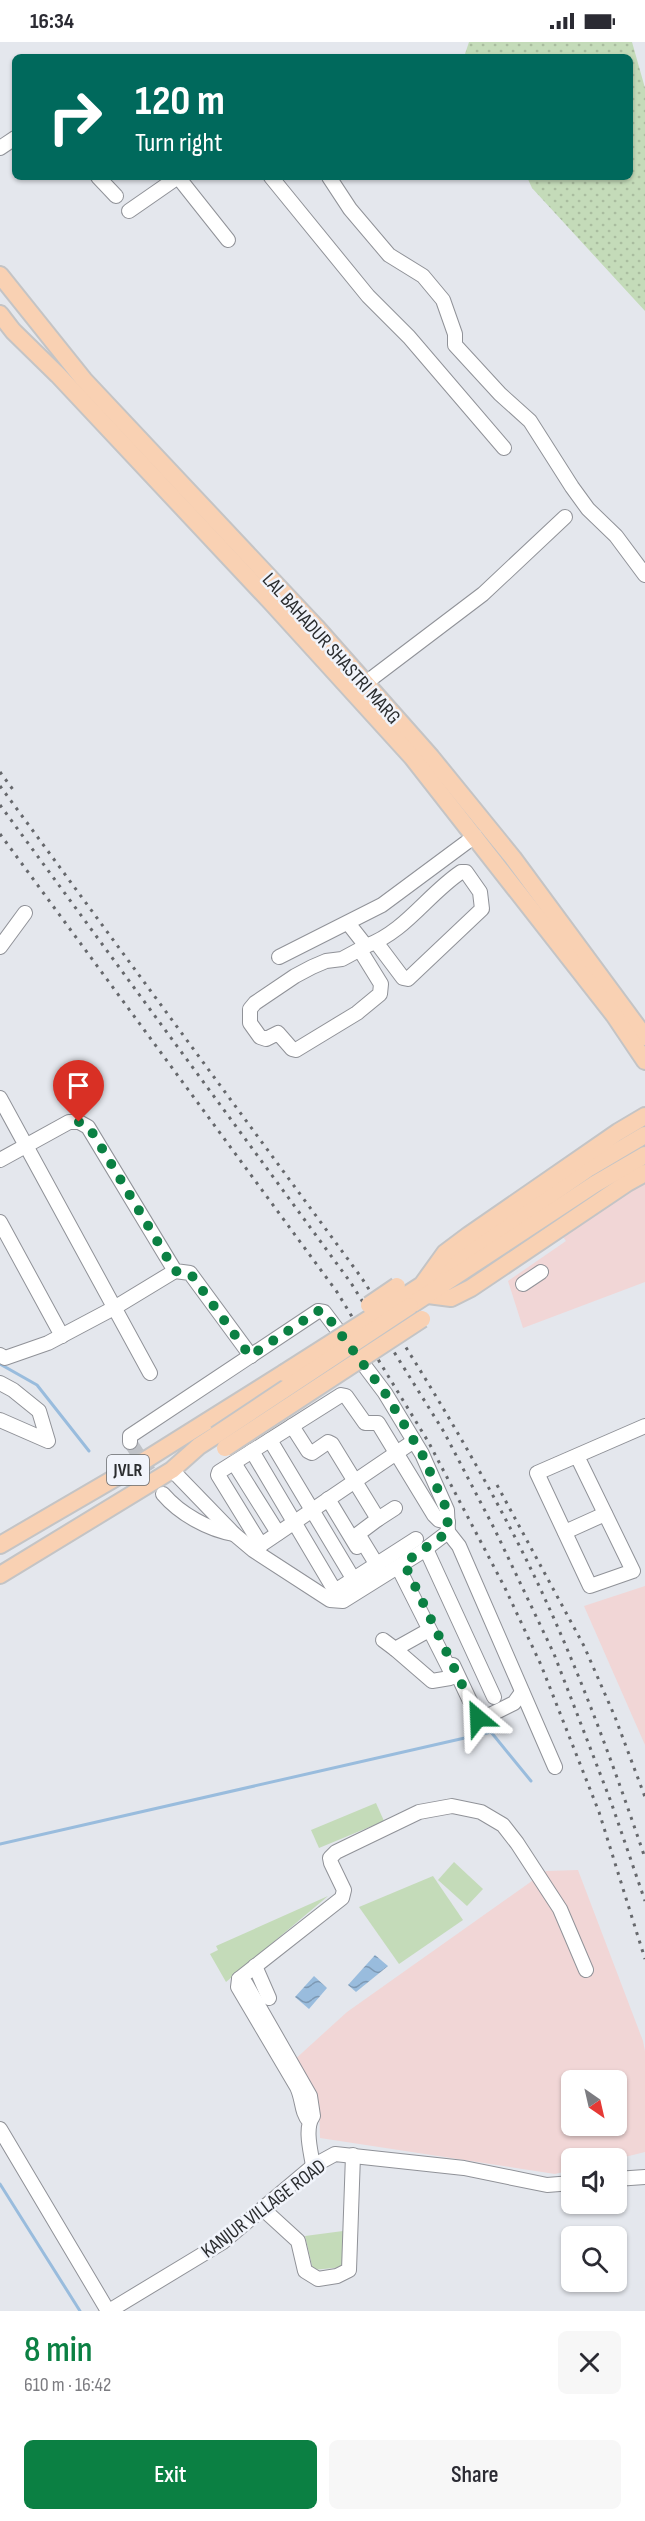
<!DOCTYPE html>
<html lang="en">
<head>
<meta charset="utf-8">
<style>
	:root { --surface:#fff; --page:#f7f7f7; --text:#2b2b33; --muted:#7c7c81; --accent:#0b8043 }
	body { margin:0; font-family:"Sofia Sans Condensed",sans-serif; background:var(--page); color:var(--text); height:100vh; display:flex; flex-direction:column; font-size:22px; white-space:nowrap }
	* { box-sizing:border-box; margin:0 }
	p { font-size:20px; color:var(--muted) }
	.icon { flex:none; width:33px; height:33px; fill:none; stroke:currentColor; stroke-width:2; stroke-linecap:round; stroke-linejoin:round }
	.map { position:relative; height:2269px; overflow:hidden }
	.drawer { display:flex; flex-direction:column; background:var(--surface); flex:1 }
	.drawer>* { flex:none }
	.banner { position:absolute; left:12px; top:12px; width:621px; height:126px; border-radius:9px; box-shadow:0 2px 4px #0004; background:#00695c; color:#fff; overflow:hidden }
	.needle { width:39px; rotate:146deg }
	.controls { position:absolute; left:561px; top:2028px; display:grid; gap:12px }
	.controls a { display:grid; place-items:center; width:66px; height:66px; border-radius:9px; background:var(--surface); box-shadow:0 2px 4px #0004; font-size:30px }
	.pin { position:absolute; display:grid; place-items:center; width:51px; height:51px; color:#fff; margin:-62px -26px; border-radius:50% 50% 50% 0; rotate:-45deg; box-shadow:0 0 6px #0007 }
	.pin .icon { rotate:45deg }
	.me { position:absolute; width:66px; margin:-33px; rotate:334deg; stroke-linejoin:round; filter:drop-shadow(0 0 4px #0008) }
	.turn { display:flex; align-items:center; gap:21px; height:126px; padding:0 24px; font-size:27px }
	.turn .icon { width:78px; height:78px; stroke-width:2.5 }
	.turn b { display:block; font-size:42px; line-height:51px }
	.round { display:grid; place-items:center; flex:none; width:63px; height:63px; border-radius:9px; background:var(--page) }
	.head { display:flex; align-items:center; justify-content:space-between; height:102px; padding:0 24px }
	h1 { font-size:36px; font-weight:600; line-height:45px; color:var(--accent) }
	.primary-button { display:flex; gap:12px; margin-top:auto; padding:12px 24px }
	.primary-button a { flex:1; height:69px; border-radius:9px; background:var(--accent); color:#fff; font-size:24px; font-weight:600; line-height:69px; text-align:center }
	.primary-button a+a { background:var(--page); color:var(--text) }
	.status { display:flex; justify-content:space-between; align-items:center; height:42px; padding:0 30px; background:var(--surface); direction:ltr }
	.status svg { height:16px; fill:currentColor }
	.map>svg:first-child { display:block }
</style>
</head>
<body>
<div class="status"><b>16:34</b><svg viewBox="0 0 49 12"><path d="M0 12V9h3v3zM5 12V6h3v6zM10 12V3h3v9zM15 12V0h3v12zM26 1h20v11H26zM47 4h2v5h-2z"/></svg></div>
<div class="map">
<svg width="645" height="2269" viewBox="0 0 645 2269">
	<defs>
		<pattern id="grass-dots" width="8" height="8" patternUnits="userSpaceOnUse" patternTransform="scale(1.5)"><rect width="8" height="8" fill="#c4dbb9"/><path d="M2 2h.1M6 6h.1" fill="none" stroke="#a9bc9f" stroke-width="1.8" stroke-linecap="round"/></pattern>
		<pattern id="water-waves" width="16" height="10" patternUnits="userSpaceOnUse" patternTransform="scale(1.5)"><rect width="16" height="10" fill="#99bcdd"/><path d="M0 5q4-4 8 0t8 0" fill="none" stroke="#7d99b4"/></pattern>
	</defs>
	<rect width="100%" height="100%" fill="#e4e7ed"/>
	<g fill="#f1d6d6" fill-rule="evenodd">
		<path d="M645,1136V1240L523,1286L508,1239L566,1199L561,1192Z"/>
		<path d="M645,1544V1703L584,1564Z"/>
		<path d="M578,1828L643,1999L645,2009V2110L617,2117L572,2116L571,2128L555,2132L320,2096L319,2060L292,2020L347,1970L546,1829ZM572,2038H616V2084H572Z"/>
	</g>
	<path fill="url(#grass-dots)" d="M469,0H632L645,46V269L532,146L527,135H630V15H467L465,12Z"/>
	<g fill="#c4dbb9">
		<path d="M376,1761L384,1779L319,1806L311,1788Z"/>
		<path d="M454,1820L483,1847L467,1864L438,1838Z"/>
		<path d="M433,1834L463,1878L399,1922L359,1865Z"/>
		<path d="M328,1854L226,1940L210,1912L218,1908L216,1904Z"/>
		<path d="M343,2189L344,2225L313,2228L305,2194Z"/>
	</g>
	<g fill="url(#water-waves)">
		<path d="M375,1913L388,1924L356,1950L348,1943Z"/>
		<path d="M314,1934L327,1946L309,1967L295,1955Z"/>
	</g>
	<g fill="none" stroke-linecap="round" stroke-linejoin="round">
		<g stroke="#99bcdd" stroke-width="3">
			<path d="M0,1322L37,1343L89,1409"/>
			<path d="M0,1802L491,1690L531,1739"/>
			<path d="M0,2142L80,2269"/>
		</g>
		<path stroke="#bfc2c7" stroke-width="14" stroke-dasharray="14 7" stroke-linecap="butt" d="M130,1400L160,1446"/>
		<defs>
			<g id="minor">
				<path d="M0,106L15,96"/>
				<path d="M98,135L116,154"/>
				<path d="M271,135L368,254L409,295L504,406"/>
				<path d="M329,135L350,167L389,213L423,234L443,258L455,292V303L500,352L530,379L572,445L588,467L616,494L645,533"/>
				<path d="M129,169L178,135L228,198"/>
				<path d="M359,646L483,552L565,475"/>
				<path d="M348,881L366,904L342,917L326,919L312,925L295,934L255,961L250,967V981L260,995L266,997L278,991L292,1007L296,1008L357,971L380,952L381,942L360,908"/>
				<path d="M366,904C405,890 428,852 461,830H466L480,850L482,867L408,937L403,936L376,900"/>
				<path d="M0,905L25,871"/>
				<path d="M279,915L382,863L475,794"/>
				<path d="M0,1056L150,1331"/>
				<path d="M0,1118L69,1080H79L88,1085L175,1229L190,1231L251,1314"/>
				<path d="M0,1180L62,1294"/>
				<path d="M523,1242L541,1230"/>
				<path d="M0,1313L5,1316L48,1301L114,1266L175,1229"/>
				<path d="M0,1341L13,1348L39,1369L48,1399L0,1378"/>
				<path d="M292,1384L308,1409L312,1411L328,1400L332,1402L378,1477L358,1492L377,1523"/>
				<path d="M270,1398L354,1538"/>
				<path d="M130,1400V1394L318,1269L324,1270L385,1351L422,1412L447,1468L448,1490L459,1504L555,1725"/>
				<path d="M252,1409L335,1549L416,1497"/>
				<path d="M577,1414L633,1529L590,1544L537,1431L645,1384"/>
				<path d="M234,1421L278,1491"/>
				<path d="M172,1428L234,1492L253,1508L330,1558L343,1559L423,1509L448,1490"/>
				<path d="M163,1452C180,1472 209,1488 234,1492"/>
				<path d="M328,1457L357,1505"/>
				<path d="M378,1477L395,1466"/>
				<path d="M565,1490L605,1472"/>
				<path d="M261,1503L218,1433L219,1430L341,1353L346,1354L365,1381H378L434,1473L439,1478L448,1480"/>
				<path d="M255,1507L414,1399"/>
				<path d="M426,1507L494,1655"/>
				<path d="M398,1525L452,1632L450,1636L432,1639L395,1607L429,1588"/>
				<path d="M383,1598L395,1607"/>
				<path d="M453,1623L478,1676L482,1677L514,1661L522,1650"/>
				<path d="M255,1924L269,1956"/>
				<path d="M239,1937L342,1856L344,1848L331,1821L330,1816L336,1810L419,1770L452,1764L481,1770L503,1783L517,1801L560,1867L586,1928"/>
				<path d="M309,2079C301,2070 303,2057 297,2045L238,1945L239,1937L246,1942L310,2054L313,2074C304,2086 311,2110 313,2124"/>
				<path d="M0,2087L108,2269"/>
				<path d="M616,2137L645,2135"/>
				<path d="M263,2167L298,2199L305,2229L318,2237L337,2234L349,2228L353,2113"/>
				<path d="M109,2269L223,2200L313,2124L335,2112L464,2126L547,2143L572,2141"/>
			</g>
			<g id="major">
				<path d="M0,233L84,338L316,585L431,715L513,816L645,995"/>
				<path d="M0,272L13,289L58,333L271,560L412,715L614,973L645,1019"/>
				<path d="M434,1234L589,1126L645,1093"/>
				<path d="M428,1253L451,1256L471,1246L627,1141L645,1131"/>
				<path d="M405,1254L422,1243L445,1211L469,1193L618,1090L645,1074"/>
				<path d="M410,1264L595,1142L645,1113"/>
				<path d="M0,1503L139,1422L284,1331"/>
				<path d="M0,1533L172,1428L199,1404L216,1393"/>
			</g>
		</defs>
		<use href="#minor" stroke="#909298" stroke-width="16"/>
		<use href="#major" stroke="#c4c4c5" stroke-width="20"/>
		<use href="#minor" stroke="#fff" stroke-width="14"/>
		<use href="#major" stroke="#f9d1b3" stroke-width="16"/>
		<g stroke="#66686c" stroke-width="3" stroke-dasharray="3 6" stroke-linecap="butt">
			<path d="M0,730L14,749"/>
			<path d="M0,744L361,1235C413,1315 463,1396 507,1480C564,1587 606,1701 645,1816"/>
			<path d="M0,763L351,1241L444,1390L495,1488L554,1612L611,1760L645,1859"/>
			<path d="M0,792L337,1250L429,1401L505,1546L541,1623L599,1770L645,1917"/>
			<path d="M497,1443L584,1604L615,1675L645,1755"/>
		</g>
		<defs>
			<g id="major-bridge">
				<path d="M369,1263L397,1244"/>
				<path d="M284,1331L405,1254"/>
				<path d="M216,1393L410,1264"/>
				<path d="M225,1406L422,1277"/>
			</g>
		</defs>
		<use href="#major-bridge" stroke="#c4c4c5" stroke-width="20" stroke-linecap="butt"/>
		<use href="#major-bridge" stroke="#f9d1b3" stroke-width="16"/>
	</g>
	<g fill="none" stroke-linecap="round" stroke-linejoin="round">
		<path stroke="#0b8043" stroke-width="10" stroke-dasharray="0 18" d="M79,1080L88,1085L94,1093L175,1229L190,1231L250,1314L318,1269L324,1270L385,1351L422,1412L447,1468L448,1490L404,1521L478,1676"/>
	</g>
	<g text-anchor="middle" stroke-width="5" stroke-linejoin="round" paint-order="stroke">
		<rect fill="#f1f4fb" stroke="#66696c" stroke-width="1.5" x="107" y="1413" width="42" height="30" rx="4.5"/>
		<g font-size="18" font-weight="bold" fill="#2b2d2f">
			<text x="128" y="1434">JVLR</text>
		</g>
		<g font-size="20" fill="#2b2d2f" stroke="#f1f4fb">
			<text transform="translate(332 606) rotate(48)" y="7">LAL BAHADUR SHASTRI MARG</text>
			<text transform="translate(263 2166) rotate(-37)" y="7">KANJUR VILLAGE ROAD</text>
		</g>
	</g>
</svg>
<div class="controls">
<a><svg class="needle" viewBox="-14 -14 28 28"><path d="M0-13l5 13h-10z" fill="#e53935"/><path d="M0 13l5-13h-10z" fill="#7c7c81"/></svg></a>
<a><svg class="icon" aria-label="sound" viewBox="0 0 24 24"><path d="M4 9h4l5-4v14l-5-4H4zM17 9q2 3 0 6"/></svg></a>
<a><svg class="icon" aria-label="search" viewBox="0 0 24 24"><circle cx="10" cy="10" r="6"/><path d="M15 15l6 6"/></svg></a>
</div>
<div class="pin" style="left:79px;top:1080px;background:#d93025"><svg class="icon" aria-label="arrive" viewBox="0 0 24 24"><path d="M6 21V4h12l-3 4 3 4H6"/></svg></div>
<svg class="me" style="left:478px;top:1676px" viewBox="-20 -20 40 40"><path d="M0-17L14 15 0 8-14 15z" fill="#0b8043" stroke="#fff" stroke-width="4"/></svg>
<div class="banner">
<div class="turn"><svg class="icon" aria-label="right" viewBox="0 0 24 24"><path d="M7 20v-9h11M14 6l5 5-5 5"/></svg><div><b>120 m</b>Turn right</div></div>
</div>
</div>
<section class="drawer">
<div class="head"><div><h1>8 min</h1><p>610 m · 16:42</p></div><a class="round"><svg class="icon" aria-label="close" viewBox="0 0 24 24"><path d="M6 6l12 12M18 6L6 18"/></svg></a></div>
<div class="primary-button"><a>Exit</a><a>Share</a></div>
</section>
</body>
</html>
